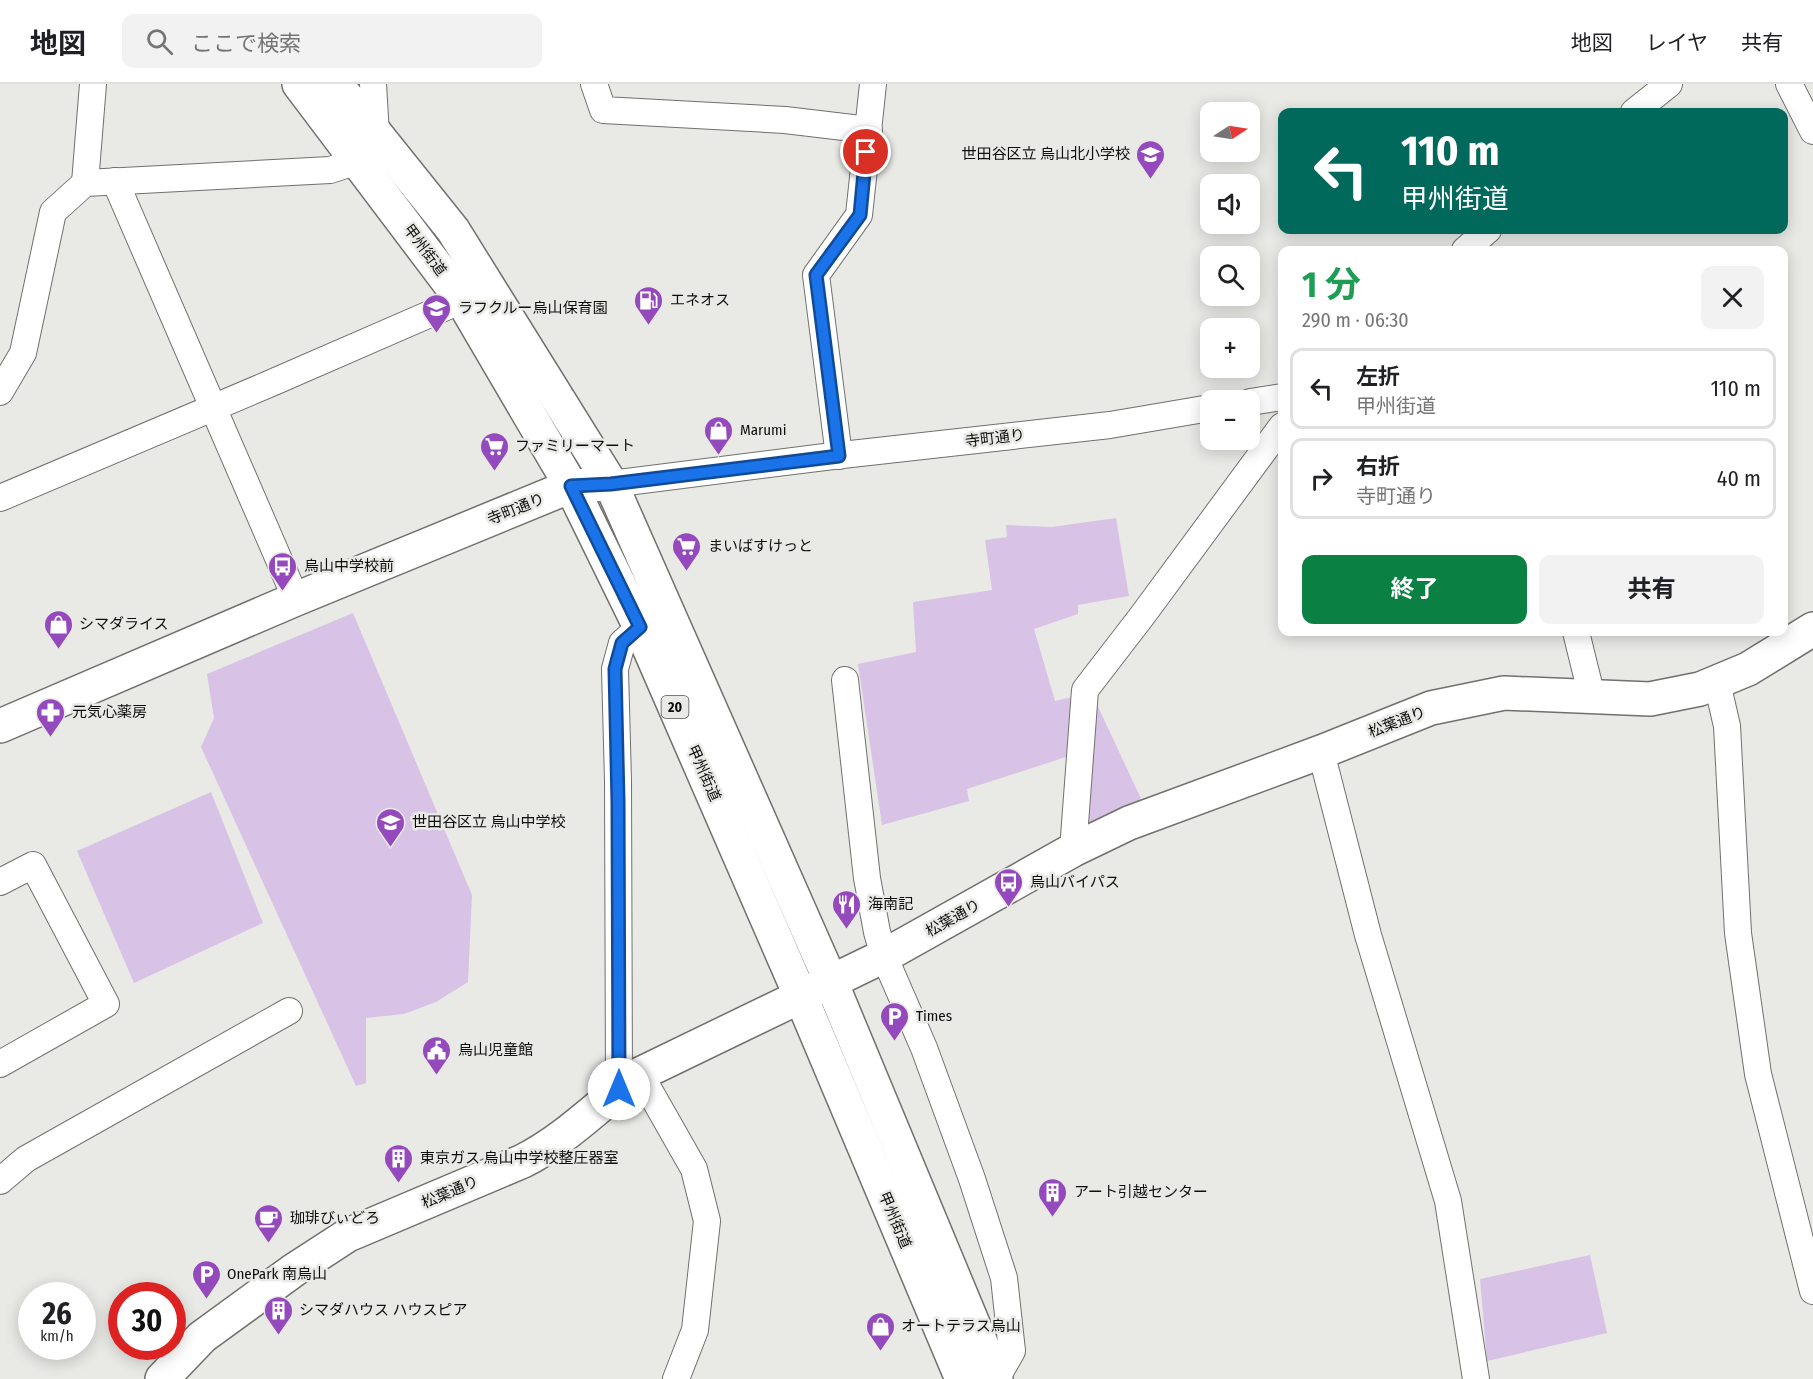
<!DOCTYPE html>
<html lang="ja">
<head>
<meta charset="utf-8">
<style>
	:root { --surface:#fff; --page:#f2f2f2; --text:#202124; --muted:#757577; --line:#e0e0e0; --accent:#0b8043 }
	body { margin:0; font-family:"Fira Sans Condensed","Noto Sans JP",sans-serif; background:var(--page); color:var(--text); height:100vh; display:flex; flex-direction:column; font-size:22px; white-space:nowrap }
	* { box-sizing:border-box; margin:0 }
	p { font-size:20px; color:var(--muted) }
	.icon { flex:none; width:33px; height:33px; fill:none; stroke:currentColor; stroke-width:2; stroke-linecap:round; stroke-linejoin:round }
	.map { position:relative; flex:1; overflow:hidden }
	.details { position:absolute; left:1278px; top:162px; width:510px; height:390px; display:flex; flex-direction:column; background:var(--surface); border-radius:12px; box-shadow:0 3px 15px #0003 }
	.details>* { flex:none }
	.hud { position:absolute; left:1278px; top:24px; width:510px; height:126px; border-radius:12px; box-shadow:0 3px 15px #0003; background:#00695c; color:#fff; overflow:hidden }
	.needle { width:39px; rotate:78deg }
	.buttons { position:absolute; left:1200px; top:18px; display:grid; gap:12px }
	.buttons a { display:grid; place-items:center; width:60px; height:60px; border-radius:12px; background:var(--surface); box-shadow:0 3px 15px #0003; font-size:30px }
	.speed { position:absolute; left:18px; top:1198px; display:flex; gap:12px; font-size:30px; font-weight:700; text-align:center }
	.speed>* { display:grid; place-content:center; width:78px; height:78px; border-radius:50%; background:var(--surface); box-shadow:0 3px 15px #0003; line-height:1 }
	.speed small { font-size:15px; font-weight:400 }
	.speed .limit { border:9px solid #d22; background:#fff; color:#111 }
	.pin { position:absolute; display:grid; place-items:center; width:51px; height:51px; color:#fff; margin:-26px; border:3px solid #fff; border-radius:50%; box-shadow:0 2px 6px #0007 }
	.me { position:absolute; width:66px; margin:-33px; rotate:0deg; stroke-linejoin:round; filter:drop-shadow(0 0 4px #0008) }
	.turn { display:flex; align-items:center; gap:21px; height:126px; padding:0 24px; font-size:27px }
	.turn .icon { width:78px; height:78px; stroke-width:2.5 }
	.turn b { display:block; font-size:42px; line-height:51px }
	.round { display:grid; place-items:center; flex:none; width:63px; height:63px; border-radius:12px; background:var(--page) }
	.headline { display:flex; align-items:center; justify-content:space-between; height:102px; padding:0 24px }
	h1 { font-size:36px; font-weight:700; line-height:45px; color:#1e9e55 }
	.primary-button { display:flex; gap:12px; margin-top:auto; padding:12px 24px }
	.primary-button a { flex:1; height:69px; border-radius:12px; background:var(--accent); color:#fff; font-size:24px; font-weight:700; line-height:69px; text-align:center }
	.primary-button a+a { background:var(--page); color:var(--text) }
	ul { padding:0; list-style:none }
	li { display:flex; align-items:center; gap:18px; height:81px; margin:0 12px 9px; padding:0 12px; border:3px solid var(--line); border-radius:12px }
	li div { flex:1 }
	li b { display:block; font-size:22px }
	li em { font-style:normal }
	header { display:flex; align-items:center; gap:36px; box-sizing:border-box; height:84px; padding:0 30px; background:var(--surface); border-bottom:2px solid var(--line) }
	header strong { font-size:28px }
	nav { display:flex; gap:33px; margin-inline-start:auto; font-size:21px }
	.search { width:420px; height:54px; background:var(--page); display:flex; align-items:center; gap:15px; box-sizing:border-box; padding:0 21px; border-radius:12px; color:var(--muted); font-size:22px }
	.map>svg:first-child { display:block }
</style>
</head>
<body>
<header>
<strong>地図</strong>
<div class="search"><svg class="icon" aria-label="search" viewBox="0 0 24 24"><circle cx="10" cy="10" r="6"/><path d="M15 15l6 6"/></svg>ここで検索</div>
<nav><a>地図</a><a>レイヤ</a><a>共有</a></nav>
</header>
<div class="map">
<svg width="1813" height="1295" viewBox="0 0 1813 1295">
	<rect width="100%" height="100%" fill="#e9e9e6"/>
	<g fill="#d8c3e6">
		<path d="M1116,434L1129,512L1078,521V530L1034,545L1055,617L1072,613L1066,673L967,705L969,717L882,741L858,580L916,568L913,518L992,506L985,456L1007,453L1006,441L1052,443Z"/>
		<path d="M353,529L472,811L468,898L436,918L404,930L366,934V999L356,1002L201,663L214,634L207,590Z"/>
		<path d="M1093,612L1143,719L1120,725L1086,747Z"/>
		<path d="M211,708L263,839L134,899L77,767Z"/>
		<path d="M1590,1171L1607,1249L1487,1277L1480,1195Z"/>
	</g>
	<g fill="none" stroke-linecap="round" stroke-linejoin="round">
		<defs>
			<g id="street">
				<path d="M373,0L376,51"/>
				<path d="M594,0L603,26L785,36L869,46"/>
				<path d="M1789,0L1813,47"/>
				<path d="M1634,28L1669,0"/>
				<path d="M115,97L296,515"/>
				<path d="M85,99L93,0"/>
				<path d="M1465,166L1488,146"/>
				<path d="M0,308L23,269L53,128L85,99L330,86L358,77"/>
				<path d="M1250,318L1282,313"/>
				<path d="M839,372L816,191L859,131L873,0"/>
				<path d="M611,400L833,372L1110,341L1210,324"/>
				<path d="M0,414L269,300L462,216"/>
				<path d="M1576,548L1592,613"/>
				<path d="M845,596L867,794L877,848L884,872L924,964L972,1095L1004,1194L1012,1267L996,1295"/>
				<path d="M1717,599L1727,642L1738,849L1758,990L1813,1207"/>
				<path d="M1321,668L1368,851L1448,1117L1476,1295"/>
				<path d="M1073,766L1085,606L1142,532L1282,342"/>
				<path d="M0,798L33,781L106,920L0,980"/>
				<path d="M640,990L694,1085L707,1137L695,1246L676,1295"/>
				<path d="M619,1005L618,697L615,585L622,559L640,543"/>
				<path d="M0,1097L26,1075L289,927"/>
			</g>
			<g id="secondary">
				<path d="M0,642L296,515L571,402L611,400"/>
				<path d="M162,1295L202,1253L294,1186L348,1151L523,1077C568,1054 600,1019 640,990L884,872L1073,766L1129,739L1321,668L1431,624L1504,609L1650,615L1700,605L1748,585L1813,545"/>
			</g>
			<g id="highway">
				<path d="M299,0L462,216L571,402L640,543L801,913L962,1295"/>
				<path d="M336,0L453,146L611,400L831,898L996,1295"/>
			</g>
		</defs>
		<use href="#street" stroke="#70716d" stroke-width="28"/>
		<use href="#secondary" stroke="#70716d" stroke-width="36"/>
		<use href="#highway" stroke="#70716d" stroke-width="36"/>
		<use href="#street" stroke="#fff" stroke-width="26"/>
		<use href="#secondary" stroke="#fff" stroke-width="33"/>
		<use href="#highway" stroke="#fff" stroke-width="33"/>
	</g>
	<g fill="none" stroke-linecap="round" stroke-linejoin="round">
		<defs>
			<path id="route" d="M619,1005L618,718L615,585L622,559L640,543L571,402L611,400L839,372L816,191L860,131L866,68"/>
		</defs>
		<use href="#route" stroke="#114b97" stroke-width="15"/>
		<use href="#route" stroke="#1a73e8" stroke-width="10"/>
	</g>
	<defs>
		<symbol id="school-pin" viewBox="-11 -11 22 30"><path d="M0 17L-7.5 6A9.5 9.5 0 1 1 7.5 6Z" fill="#944abc" stroke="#e9e9e6"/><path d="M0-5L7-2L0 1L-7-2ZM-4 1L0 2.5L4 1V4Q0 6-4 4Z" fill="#fff"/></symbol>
		<symbol id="fuel-pin" viewBox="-11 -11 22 30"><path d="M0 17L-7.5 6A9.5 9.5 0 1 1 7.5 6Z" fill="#944abc" stroke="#e9e9e6"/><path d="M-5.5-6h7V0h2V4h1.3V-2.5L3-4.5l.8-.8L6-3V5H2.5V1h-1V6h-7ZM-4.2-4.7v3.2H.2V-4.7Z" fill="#fff"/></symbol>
		<symbol id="shop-pin" viewBox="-11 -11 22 30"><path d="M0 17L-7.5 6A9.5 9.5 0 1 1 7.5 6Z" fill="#944abc" stroke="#e9e9e6"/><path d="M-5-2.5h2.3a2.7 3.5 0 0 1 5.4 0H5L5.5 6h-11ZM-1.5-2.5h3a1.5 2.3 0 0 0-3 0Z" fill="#fff"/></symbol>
		<symbol id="supermarket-pin" viewBox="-11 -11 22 30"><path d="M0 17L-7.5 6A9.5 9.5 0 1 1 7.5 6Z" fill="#944abc" stroke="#e9e9e6"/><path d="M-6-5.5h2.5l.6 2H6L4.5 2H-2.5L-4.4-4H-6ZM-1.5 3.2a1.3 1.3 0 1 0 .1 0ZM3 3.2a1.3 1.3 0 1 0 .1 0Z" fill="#fff"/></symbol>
		<symbol id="bus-pin" viewBox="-11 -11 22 30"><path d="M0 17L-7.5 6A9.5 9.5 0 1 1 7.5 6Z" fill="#944abc" stroke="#e9e9e6"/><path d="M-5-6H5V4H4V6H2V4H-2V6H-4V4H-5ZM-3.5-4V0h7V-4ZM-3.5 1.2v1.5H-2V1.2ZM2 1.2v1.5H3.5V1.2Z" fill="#fff"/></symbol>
		<symbol id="pharmacy-pin" viewBox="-11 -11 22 30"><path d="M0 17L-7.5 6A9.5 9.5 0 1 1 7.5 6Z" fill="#944abc" stroke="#e9e9e6"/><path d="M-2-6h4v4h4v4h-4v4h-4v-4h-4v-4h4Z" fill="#fff"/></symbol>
		<symbol id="restaurant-pin" viewBox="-11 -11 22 30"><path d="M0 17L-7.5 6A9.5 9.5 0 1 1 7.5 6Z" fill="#944abc" stroke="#e9e9e6"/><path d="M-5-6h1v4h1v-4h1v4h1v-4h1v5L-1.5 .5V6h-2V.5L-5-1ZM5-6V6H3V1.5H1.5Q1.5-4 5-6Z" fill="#fff"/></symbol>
		<symbol id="parking-pin" viewBox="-11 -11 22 30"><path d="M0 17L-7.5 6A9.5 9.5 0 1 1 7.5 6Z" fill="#944abc" stroke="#e9e9e6"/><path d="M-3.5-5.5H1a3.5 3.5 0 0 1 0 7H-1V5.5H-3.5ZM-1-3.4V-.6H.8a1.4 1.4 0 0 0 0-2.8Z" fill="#fff"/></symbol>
		<symbol id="civic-pin" viewBox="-11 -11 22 30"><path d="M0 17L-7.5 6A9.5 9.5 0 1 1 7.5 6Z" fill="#944abc" stroke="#e9e9e6"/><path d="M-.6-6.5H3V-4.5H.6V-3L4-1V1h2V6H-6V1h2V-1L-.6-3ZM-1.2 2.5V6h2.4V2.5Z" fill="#fff"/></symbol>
		<symbol id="building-pin" viewBox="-11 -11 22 30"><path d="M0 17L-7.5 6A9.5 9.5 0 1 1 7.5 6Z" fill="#944abc" stroke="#e9e9e6"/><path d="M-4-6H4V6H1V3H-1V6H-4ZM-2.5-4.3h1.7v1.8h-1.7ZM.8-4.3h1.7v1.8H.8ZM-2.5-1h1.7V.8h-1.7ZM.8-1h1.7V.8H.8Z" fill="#fff"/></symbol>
		<symbol id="cafe-pin" viewBox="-11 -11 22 30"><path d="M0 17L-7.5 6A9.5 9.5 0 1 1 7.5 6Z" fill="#944abc" stroke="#e9e9e6"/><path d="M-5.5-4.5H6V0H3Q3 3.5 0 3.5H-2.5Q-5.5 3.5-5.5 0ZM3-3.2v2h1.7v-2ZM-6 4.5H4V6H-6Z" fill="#fff"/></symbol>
	</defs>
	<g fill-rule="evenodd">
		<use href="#school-pin" x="1134" y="54" width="33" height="45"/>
		<use href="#fuel-pin" x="632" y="200" width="33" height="45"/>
		<use href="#school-pin" x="420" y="208" width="33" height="45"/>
		<use href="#shop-pin" x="702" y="330" width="33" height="45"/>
		<use href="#supermarket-pin" x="478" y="346" width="33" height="45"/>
		<use href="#supermarket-pin" x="670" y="446" width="33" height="45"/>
		<use href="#bus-pin" x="266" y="466" width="33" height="45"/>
		<use href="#shop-pin" x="42" y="524" width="33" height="45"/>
		<use href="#pharmacy-pin" x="34" y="612" width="33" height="45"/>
		<use href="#school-pin" x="374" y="722" width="33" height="45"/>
		<use href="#bus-pin" x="992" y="782" width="33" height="45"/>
		<use href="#restaurant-pin" x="830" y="804" width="33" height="45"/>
		<use href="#parking-pin" x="878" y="916" width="33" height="45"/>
		<use href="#civic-pin" x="420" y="950" width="33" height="45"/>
		<use href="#building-pin" x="382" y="1058" width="33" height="45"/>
		<use href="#building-pin" x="1036" y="1092" width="33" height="45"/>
		<use href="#cafe-pin" x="252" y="1118" width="33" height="45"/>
		<use href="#parking-pin" x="190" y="1174" width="33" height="45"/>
		<use href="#building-pin" x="262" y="1210" width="33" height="45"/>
		<use href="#shop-pin" x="864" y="1226" width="33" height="45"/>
	</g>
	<g text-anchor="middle" stroke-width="5" stroke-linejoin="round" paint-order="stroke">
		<rect fill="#e9e9e6" stroke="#50504e" stroke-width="1.5" x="661.5" y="612" width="27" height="22" rx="4.5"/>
		<g font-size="14" font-weight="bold" fill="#0e0e0d">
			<text x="675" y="628">20</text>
		</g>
		<g font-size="15" fill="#0e0e0d" stroke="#e9e9e6" text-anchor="start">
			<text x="1130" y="75" text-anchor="end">世田谷区立 烏山北小学校</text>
			<text x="670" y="221">エネオス</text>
			<text x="458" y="229">ラフクルー烏山保育園</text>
			<text x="740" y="351">Marumi</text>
			<text x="515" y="367">ファミリーマート</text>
			<text x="708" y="467">まいばすけっと</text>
			<text x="304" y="487">烏山中学校前</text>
			<text x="79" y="545">シマダライス</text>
			<text x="72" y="633">元気心薬房</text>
			<text x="412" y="743">世田谷区立 烏山中学校</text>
			<text x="1030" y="803">烏山バイパス</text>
			<text x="868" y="825">海南記</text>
			<text x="916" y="937">Times</text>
			<text x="458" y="971">烏山児童館</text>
			<text x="420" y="1079">東京ガス 烏山中学校整圧器室</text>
			<text x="1074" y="1113">アート引越センター</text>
			<text x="290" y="1139">珈琲びぃどろ</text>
			<text x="227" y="1195">OnePark 南烏山</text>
			<text x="299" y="1231">シマダハウス ハウスピア</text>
			<text x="901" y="1247">オートテラス烏山</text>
		</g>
		<g font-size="15" fill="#0e0e0d" stroke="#e9e9e6">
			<text transform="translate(425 166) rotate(53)" y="5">甲州街道</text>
			<text transform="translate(995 354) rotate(-7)" y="5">寺町通り</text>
			<text transform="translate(516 425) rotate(-22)" y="5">寺町通り</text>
			<text transform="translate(1397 638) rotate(-21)" y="5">松葉通り</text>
			<text transform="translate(704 689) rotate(66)" y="5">甲州街道</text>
			<text transform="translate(953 834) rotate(-29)" y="5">松葉通り</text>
			<text transform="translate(450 1108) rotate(-23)" y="5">松葉通り</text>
			<text transform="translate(895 1136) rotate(67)" y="5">甲州街道</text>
		</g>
	</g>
</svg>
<div class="buttons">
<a><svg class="needle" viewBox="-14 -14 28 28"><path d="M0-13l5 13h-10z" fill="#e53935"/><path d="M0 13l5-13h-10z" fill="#757577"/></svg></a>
<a><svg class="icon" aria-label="sound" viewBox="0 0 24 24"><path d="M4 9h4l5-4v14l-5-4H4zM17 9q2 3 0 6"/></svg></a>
<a><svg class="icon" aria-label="search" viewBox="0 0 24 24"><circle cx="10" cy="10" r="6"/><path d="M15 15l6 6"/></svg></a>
<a>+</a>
<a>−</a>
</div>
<div class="speed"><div>26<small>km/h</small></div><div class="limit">30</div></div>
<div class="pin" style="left:866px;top:68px;background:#d93025"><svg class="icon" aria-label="arrive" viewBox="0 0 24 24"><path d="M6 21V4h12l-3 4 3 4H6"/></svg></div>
<svg class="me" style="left:619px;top:1005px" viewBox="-20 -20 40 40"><circle r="19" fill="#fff"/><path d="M0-13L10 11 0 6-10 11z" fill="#1a73e8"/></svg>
<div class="hud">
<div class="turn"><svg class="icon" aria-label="left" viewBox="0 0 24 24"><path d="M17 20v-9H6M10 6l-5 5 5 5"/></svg><div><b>110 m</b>甲州街道</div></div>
</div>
<section class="details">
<div class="headline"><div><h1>1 分</h1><p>290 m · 06:30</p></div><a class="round"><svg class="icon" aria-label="close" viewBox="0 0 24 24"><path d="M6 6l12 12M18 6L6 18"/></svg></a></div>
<ul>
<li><svg class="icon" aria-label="left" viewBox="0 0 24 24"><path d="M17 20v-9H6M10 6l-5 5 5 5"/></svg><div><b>左折</b><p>甲州街道</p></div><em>110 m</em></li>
<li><svg class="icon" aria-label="right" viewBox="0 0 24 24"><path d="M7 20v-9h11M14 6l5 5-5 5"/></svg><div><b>右折</b><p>寺町通り</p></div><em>40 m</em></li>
</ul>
<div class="primary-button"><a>終了</a><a>共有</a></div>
</section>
</div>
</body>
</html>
